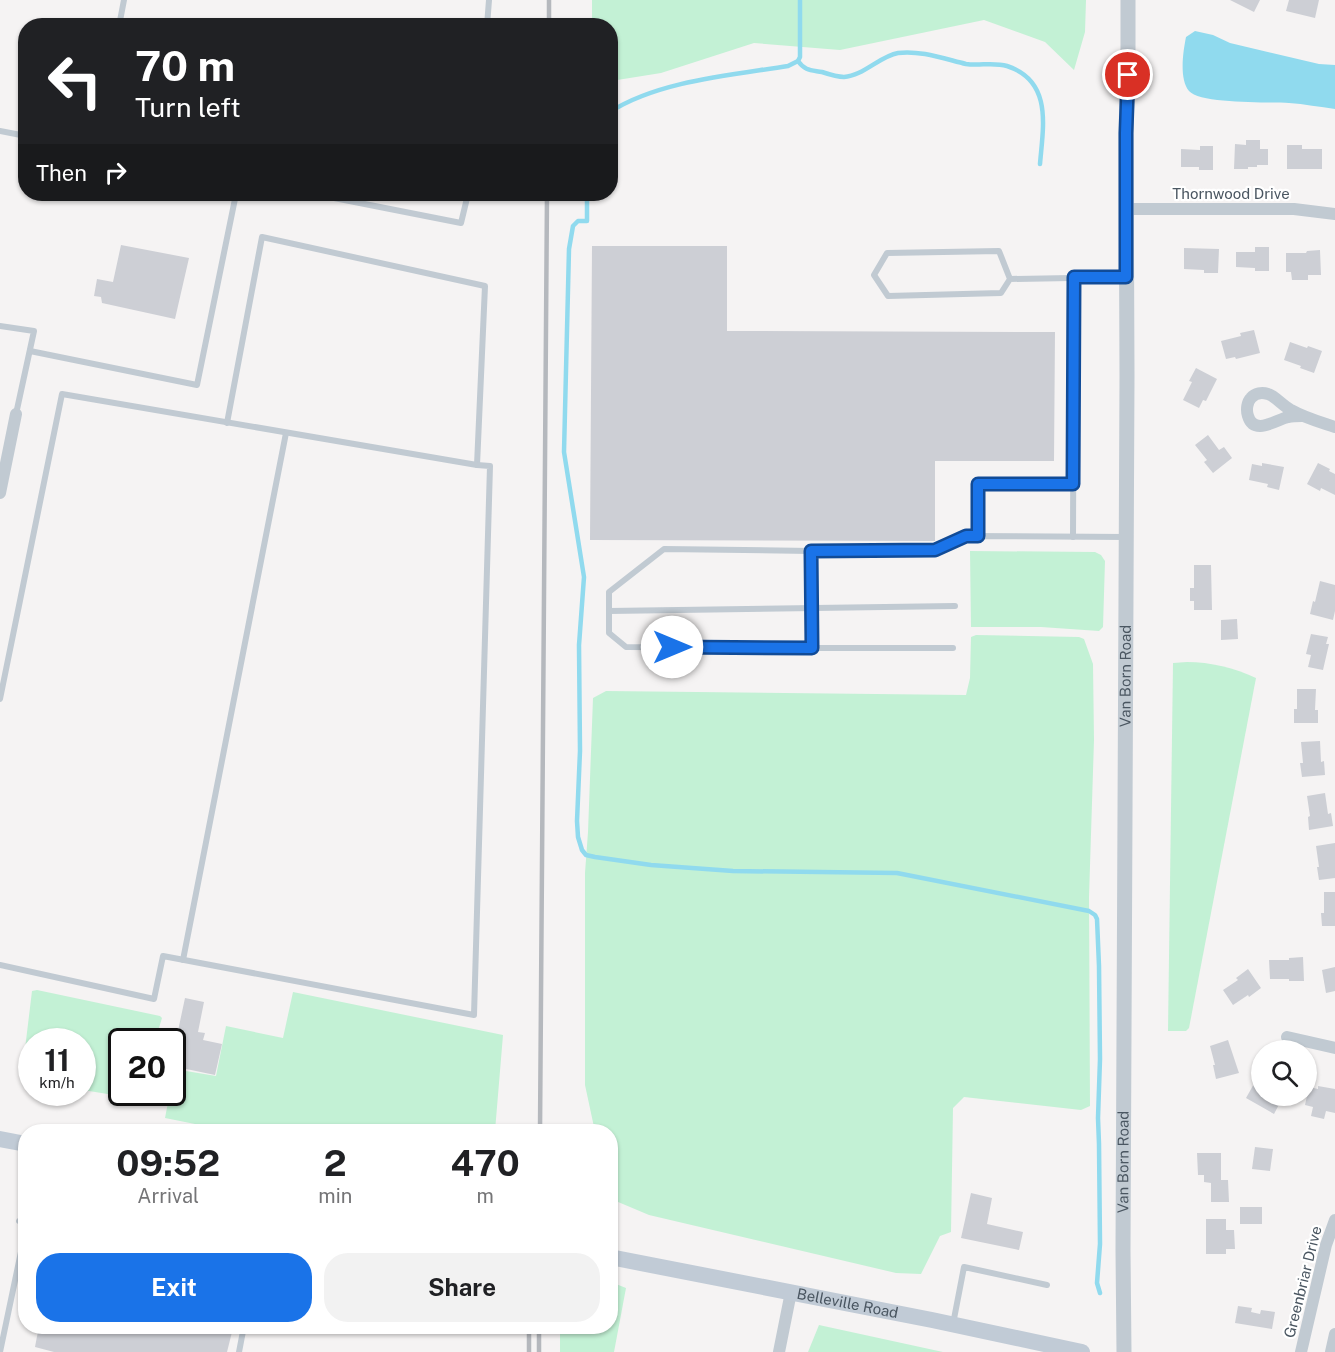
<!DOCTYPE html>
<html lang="en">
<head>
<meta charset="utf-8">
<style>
	:root { --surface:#fff; --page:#f2f2f2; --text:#202124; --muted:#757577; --accent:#1a73e8 }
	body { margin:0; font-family:"Public Sans",sans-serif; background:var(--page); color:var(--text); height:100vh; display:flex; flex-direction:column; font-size:22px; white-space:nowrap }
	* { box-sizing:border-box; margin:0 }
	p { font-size:20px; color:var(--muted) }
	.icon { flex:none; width:33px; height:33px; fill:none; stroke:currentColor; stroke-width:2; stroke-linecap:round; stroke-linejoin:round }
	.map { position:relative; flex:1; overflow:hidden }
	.details { position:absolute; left:18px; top:1124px; width:600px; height:210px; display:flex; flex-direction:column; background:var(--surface); border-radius:24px; box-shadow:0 2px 4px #0004 }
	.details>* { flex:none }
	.banner { position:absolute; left:18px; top:18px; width:600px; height:183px; border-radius:24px; box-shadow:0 2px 4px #0004; background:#202124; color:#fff; overflow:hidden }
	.buttons { position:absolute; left:1251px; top:1040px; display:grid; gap:12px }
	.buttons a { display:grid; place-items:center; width:66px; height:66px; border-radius:50%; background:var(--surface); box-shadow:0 2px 4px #0004; font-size:30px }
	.speed { position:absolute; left:18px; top:1028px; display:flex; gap:12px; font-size:30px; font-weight:700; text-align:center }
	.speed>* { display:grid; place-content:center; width:78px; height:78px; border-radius:50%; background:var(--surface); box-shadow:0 2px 4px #0004; line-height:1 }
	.speed small { font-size:15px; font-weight:400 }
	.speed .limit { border:3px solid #111; border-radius:9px; background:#fff; color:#111 }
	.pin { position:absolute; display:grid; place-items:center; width:51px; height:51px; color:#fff; margin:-26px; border:3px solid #fff; border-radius:50%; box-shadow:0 2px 6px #0007 }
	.me { position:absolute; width:66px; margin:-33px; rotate:90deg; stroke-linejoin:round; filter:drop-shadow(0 0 4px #0008) }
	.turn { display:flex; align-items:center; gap:21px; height:126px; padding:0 18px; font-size:27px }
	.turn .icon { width:78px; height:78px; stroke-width:2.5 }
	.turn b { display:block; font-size:42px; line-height:51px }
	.then { display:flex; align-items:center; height:57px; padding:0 18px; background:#0003; gap:12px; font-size:22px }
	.eta { display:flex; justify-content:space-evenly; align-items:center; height:102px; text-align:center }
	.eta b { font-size:36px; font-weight:700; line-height:42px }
	.cta { display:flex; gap:12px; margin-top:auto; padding:12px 18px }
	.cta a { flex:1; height:69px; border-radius:24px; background:var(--accent); color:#fff; font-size:24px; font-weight:700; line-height:69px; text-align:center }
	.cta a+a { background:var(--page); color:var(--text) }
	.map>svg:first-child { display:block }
</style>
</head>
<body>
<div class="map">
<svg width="1335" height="1352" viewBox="0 0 1335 1352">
	<rect width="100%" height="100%" fill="#f5f3f3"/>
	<g fill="#c3f1d5">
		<path d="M592,0H1086L1085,32L1074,70L1045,42L984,20L840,50L754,43L661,73L611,81L610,26L592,25Z"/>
		<path d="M970,551L1095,552L1101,555L1105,561L1103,627L1099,631L1041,627H971Z"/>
		<path d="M976,635L1079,637L1084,639L1093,664L1094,740L1089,897L1090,1106L1081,1110L964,1097L953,1108L951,1232L940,1236L921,1274L896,1273L649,1215L611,1199L610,1131H593L594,1127L585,1085V873L588,832L593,698L606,691L966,695L970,678L971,637Z"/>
		<path d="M1187,662C1210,662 1235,668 1256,678L1189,1028L1186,1031H1168L1173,663Z"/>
		<path d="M37,990L160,1016L162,1018L155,1041H122V1092H140L138,1099L83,1090L82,1041H32L31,1083L21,1082L32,991Z"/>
		<path d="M293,992L503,1035L495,1131H230L165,1118L170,1092H172L174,1069L216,1076L226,1026L283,1038Z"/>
		<path d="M611,1282L626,1288L614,1352H560V1326H610Z"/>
		<path d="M819,1325L943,1352H808Z"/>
	</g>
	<path fill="#90daee" d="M1195,31L1213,35L1230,43L1319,64L1335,65V109C1320,107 1304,104 1289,103C1269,102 1200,104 1189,91C1179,79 1183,52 1186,37Z"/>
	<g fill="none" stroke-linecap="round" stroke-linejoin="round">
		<g stroke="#90daee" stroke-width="4.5">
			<path d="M800,0V57L798,61C805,71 811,70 822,72C828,74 837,77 844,77C863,76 880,56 898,53C920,50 945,59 966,64C979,66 994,62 1007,66C1053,81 1043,127 1040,164"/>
			<path d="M610,112C658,81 732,75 788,66L798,61"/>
			<path d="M587,194V221H578L573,226L569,249L564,452L584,577L579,645L580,751L577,821L578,837L582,850L586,855L595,857L651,865L733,871L897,873L1089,911L1095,915L1097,919L1099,966L1100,1059L1098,1118L1099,1144L1100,1244L1097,1283L1100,1293"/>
		</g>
	</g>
	<g fill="#cdcfd5">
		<path d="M1230,0H1260L1254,12Z"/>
		<path d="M1289,0H1319L1315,18L1286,11Z"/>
		<path d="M1246,140H1260V149H1268V165H1257V167H1248V169H1234L1235,144L1246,145Z"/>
		<path d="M1287,145H1302V149H1322V169H1287Z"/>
		<path d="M1200,146H1213V170H1199V167H1181V149L1200,150Z"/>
		<path d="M121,245L189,258L175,319L102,303L101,297L94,296L97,279L113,282Z"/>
		<path d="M592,246H727V331L1055,332L1054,461H935V541L590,540Z"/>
		<path d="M1255,247H1269V271H1255V268L1236,267V252H1255Z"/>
		<path d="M1184,248L1219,249L1218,273H1204V270L1184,269Z"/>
		<path d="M1320,250L1321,275H1308V280H1292L1291,272H1286V253H1306L1307,251Z"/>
		<path d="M1254,330L1260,353L1236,359L1235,357L1226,359L1221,341L1241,336L1240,333Z"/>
		<path d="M1290,342L1307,348L1308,346L1322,351L1314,373L1300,368L1301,366L1284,360Z"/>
		<path d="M1196,368L1217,379L1206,401L1203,400L1199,408L1183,400L1192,382L1189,381Z"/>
		<path d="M1208,435L1219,450L1224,447L1232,458L1213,473L1204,462L1207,460L1195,445Z"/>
		<path d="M1262,463L1284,467L1279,490L1267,487L1268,484L1249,480L1252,464L1262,466Z"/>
		<path d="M1318,463L1330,469L1329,471L1335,474V495L1321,488L1320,491L1307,484Z"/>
		<path d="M1194,565H1211L1212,610H1194V601H1190V588H1194Z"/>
		<path d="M1320,581L1335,585V611L1333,620L1310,614L1313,601L1315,602Z"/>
		<path d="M1237,619L1238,639L1221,640V620Z"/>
		<path d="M1311,634L1328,637L1326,644H1329L1323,670L1308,667L1311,655L1306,654Z"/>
		<path d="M1297,689H1316L1315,710H1318V723H1294V709H1297Z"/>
		<path d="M1320,741L1321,762L1324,761L1325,775L1302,777L1300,763H1303L1301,742Z"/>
		<path d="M1325,793L1328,814L1331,813L1333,826L1309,830L1308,817L1310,816L1307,796Z"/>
		<path d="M1335,843V878L1319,880L1317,867H1319L1316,846Z"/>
		<path d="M1324,892H1335V926H1322L1321,913H1324Z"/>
		<path d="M1303,957L1304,981H1289V979H1270L1269,960H1289V958Z"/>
		<path d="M1335,967V991L1326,993L1322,970Z"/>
		<path d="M1248,969L1261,988L1249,997L1248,995L1233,1005L1223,990L1238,980L1236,978Z"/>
		<path d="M185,998L204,1002L198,1032L205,1033L203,1040L222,1044L215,1075L172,1066V1059Z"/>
		<path d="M1228,1040L1239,1073L1216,1079L1213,1065H1215L1210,1046Z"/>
		<path d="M1255,1082L1262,1085V1095H1284L1274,1114L1246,1098Z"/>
		<path d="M1318,1086L1335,1089V1113L1326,1111L1324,1119L1311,1116L1313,1107L1305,1105L1309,1087L1318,1089Z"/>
		<path d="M1255,1147L1273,1149L1270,1171L1252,1169Z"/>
		<path d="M1197,1153H1221V1180H1228L1229,1202H1211V1183L1204,1182V1175H1198Z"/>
		<path d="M971,1193L992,1198L987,1224L1023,1232L1019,1250L961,1238Z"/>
		<rect x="1240" y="1207" width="22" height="17"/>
		<path d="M1206,1219H1226V1230H1234L1235,1249H1226V1254H1206Z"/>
		<path d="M1238,1306L1252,1308L1251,1312L1260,1314L1261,1310L1275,1312L1272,1329L1235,1323Z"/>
		<path d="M39,1326H204L232,1332L227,1352H54L35,1347Z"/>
	</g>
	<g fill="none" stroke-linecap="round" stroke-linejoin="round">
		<g stroke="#c1cad2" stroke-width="6">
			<path d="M119,26L124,0"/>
			<path d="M487,26L489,0"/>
			<path d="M0,131L26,136"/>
			<path d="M314,194L461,223L468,194"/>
			<path d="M1010,279L999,251L887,253L874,275L888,296L1001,293L1010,279L1126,277"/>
			<path d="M0,326L34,331L16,414"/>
			<path d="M30,351L197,385L236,194"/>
			<path d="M227,423L262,237L485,286L477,465"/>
			<path d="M978,536V484H1073"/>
			<path d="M1073,537L1074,277"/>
			<path d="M811,551L664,549L609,592V633L626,647L812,648"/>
			<path d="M609,611L955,606"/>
			<path d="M953,648H812L811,551L935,550L966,536L1126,537"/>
			<path d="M0,699L62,394L477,465L490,466L474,1015L163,956L154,999L0,965"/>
			<path d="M183,960L286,433"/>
			<path d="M19,1221L26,1222"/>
			<path d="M953,1324L964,1267L1047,1285"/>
			<path d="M0,1352L26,1228"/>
			<path d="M239,1352L244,1326"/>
		</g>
		<g stroke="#c1cad2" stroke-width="12">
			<path d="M1126,209H1294L1335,214"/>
			<path d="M1302,416C1298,416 1293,416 1288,417C1276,420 1254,436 1248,416C1246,410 1247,402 1251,398C1255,393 1262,392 1268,394C1275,396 1283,406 1291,410C1305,418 1320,422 1335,427"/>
			<path d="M0,493L16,414"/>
			<path d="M1287,1037L1335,1048"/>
			<path d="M779,1352L791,1292"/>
			<path d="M1301,1352L1326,1245L1335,1220"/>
			<path d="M1331,1352L1335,1334"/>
		</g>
		<path stroke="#c1cad2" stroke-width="15" id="s1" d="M1124,1352L1123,1250L1127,376L1126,133L1128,56V0"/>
		<g stroke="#c1cbd6" stroke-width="16">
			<path d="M0,1139L26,1144"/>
			<path id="s2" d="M610,1257L932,1320L1082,1352"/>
		</g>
		<g stroke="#b5b8bd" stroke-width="4.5">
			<path d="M549,26V0"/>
			<path d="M540,1131L547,194"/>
			<path d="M529,1352V1326"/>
			<path d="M539,1352V1326"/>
		</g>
	</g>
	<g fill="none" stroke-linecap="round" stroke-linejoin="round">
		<defs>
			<path id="route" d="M672,647L812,648L811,551L935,550L966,536H978V484H1073L1074,277H1126V133L1128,75"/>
		</defs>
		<use href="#route" stroke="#114b97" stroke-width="15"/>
		<use href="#route" stroke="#1a73e8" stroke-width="10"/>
	</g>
	<g text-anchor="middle" stroke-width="4.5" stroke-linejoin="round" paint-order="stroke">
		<g font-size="15" fill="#4a5661" stroke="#fff">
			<text x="1231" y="199">Thornwood Drive</text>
			<text dy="5" stroke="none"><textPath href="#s1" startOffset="676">Van Born Road</textPath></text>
			<text dy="5" stroke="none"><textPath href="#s1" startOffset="190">Van Born Road</textPath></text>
			<text transform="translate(1303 1282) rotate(-76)" y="5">Greenbriar Drive</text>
			<text dy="5" stroke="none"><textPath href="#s2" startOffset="242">Belleville Road</textPath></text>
		</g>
	</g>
</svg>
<div class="buttons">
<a><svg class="icon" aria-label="search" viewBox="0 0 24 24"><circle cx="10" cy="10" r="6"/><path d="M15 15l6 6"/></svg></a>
</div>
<div class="speed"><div>11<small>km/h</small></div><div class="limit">20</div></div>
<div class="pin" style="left:1128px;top:75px;background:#d93025"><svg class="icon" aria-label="arrive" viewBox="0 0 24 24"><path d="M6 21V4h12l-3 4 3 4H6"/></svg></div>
<svg class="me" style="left:672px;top:647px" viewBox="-20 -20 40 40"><circle r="19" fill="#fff"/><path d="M0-13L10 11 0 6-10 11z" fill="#1a73e8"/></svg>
<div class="banner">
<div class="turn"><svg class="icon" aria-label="left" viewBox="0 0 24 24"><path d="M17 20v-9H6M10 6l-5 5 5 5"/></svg><div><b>70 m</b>Turn left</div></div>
<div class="then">Then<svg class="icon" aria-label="right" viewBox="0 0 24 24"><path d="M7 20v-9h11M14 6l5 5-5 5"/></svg></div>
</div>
<section class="details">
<div class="eta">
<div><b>09:52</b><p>Arrival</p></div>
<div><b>2</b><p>min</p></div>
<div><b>470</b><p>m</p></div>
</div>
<div class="cta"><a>Exit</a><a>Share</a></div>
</section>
</div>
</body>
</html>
